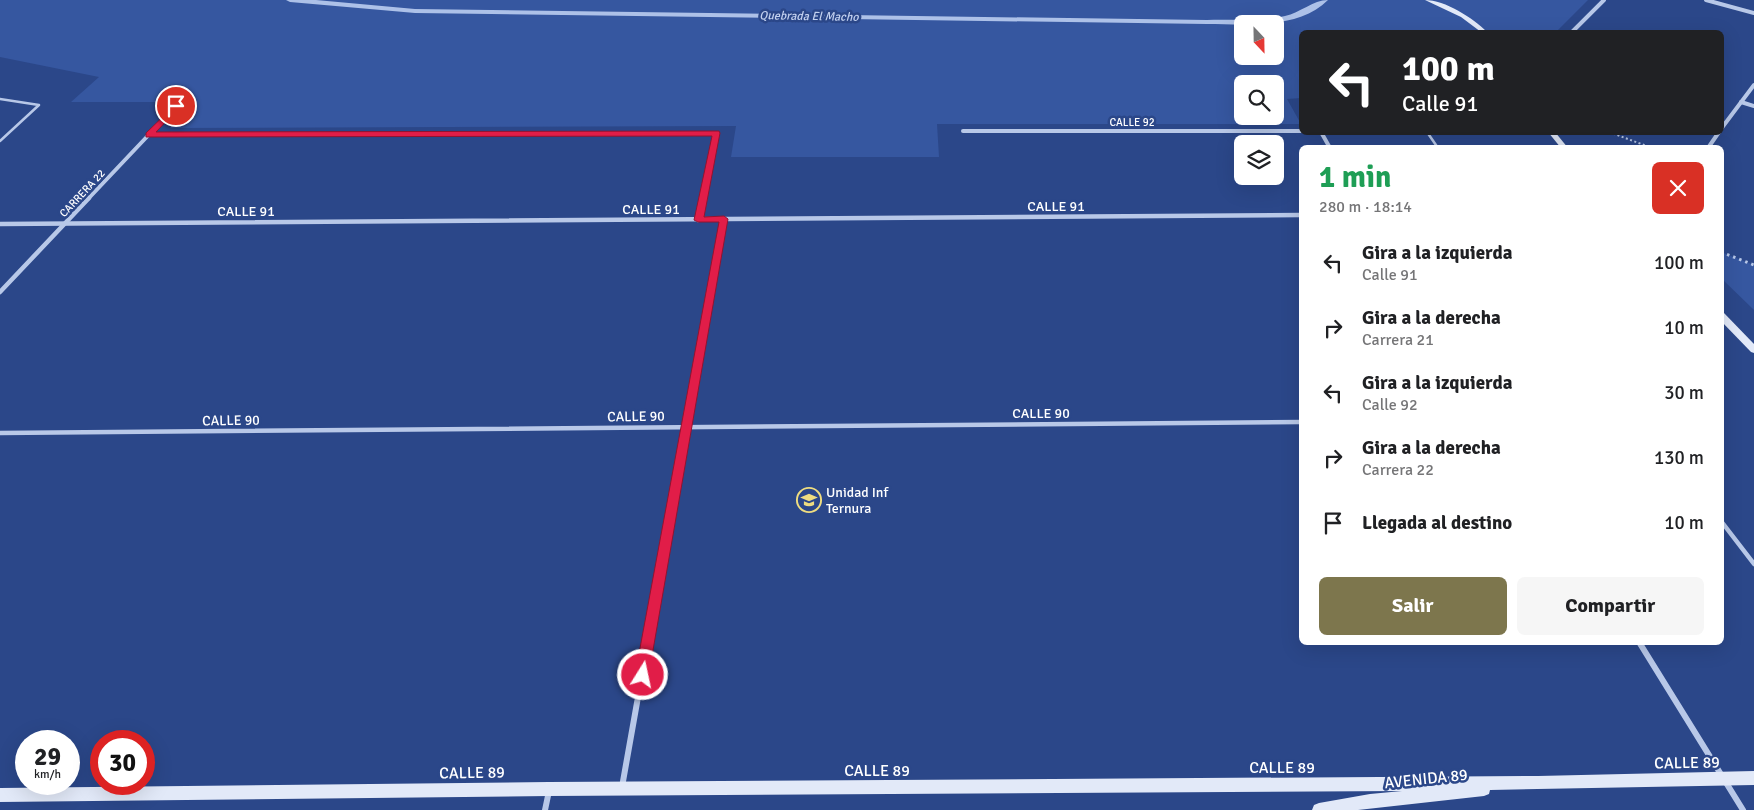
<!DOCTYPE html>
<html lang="es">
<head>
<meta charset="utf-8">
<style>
	:root { --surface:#fff; --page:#f6f6f6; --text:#202124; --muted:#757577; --accent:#7d764d }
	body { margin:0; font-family:Signika,sans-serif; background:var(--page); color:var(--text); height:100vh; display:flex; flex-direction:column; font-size:19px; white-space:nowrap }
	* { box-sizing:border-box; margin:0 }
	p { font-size:16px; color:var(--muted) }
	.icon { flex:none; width:28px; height:28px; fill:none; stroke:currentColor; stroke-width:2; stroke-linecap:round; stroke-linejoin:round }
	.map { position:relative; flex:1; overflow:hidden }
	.drawer { position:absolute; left:1299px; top:145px; width:425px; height:500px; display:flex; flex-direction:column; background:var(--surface); border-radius:8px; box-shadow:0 5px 20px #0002 }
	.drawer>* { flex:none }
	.guide { position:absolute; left:1299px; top:30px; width:425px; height:105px; border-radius:8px; box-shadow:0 5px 20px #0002; background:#202124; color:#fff; overflow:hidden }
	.needle { width:32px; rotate:158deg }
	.tools { position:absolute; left:1234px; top:15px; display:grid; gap:10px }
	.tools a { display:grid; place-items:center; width:50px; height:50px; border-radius:8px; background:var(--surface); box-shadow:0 5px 20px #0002; font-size:25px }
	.speed { position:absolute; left:15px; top:730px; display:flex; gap:10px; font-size:25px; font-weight:700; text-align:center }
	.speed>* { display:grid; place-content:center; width:65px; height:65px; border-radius:50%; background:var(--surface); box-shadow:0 5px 20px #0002; line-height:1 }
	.speed small { font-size:12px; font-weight:400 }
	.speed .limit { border:8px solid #d22; background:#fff; color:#111 }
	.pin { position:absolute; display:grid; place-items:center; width:42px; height:42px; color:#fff; margin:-21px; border:2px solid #fff; border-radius:50%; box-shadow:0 1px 5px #0007 }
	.me { position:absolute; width:55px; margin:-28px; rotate:10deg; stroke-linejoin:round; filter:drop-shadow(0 0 4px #0008) }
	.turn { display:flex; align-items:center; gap:18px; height:105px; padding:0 20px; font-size:22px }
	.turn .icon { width:65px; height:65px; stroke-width:2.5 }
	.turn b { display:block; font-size:35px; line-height:42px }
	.round { display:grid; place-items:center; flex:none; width:52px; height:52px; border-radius:8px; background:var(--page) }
	.summary { display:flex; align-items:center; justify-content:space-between; height:85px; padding:0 20px }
	h1 { font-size:30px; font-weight:700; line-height:38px; color:#1e9e55 }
	.primary-button { display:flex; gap:10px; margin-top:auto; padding:10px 20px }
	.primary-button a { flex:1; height:58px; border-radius:8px; background:var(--accent); color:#fff; font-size:20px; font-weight:700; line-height:58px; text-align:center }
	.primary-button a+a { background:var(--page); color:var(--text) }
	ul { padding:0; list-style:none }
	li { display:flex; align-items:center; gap:15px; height:65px; padding:0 20px }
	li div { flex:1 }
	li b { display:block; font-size:19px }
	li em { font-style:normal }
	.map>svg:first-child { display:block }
</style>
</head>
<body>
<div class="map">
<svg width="1754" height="810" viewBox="0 0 1754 810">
	<rect width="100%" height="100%" fill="#2b4789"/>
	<g fill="#3657a0" fill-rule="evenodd">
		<path d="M0,0H1588L1556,32H1301V98L1287,99L1301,124H937L939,157H731L736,126L170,128L197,102H71L99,77L0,57ZM1242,24H1275V56H1242ZM1242,84H1275V116H1242Z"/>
		<path d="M1721,252L1754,265V310L1721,278Z"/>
	</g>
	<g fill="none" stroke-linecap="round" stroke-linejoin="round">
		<path fill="#adc1e8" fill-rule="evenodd" d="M286,0H316L415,9L1207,20C1233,19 1260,22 1285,16C1300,13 1313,0 1328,0C1298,30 1245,24 1207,24L415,13L290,2Z"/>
		<path stroke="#b8c8e8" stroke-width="2" stroke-dasharray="2 2.5" stroke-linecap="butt" d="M1609,132L1652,148"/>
		<path stroke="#b8c8e8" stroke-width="3" stroke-dasharray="2.5 4" stroke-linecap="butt" d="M1721,252L1754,265"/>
		<g stroke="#b8c8e8" stroke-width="2.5">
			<path d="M0,99L39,105L0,141"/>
			<path d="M1427,132L1438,148"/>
			<path d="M149,135L716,133"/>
		</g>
		<path stroke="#b8c8e8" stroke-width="4.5" d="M1721,521L1754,564"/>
		<g stroke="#b8c8e8" stroke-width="4">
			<path d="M1706,0L1754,13"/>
			<path d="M1572,32L1604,0"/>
			<path d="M1741,102L1754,106"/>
			<path d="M1721,129L1754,85"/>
			<path d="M963,131H1301"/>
			<path d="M1321,132L1330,148"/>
			<path d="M1708,148L1719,132"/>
			<path d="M88,199L176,106"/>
			<path d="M702,199L716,133"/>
		</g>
		<g stroke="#b8c8e8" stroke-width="4.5">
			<path d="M698,220L703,198"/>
			<path d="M0,224L1301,215"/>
			<path d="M0,292L89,198"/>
			<path d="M0,433L1301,422"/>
			<path d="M680,462L724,219"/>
		</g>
		<g stroke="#b8c8e8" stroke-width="6">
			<path d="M1639,642L1743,810"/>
			<path d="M622,787L680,461"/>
			<path d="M545,810L549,791"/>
		</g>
		<g fill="#e2e9f8" fill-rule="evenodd">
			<path d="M1425,0C1445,0 1473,18 1487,32H1481L1461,17Z"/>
			<path d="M1548,132H1555L1568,148H1561Z"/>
			<path d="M1721,312L1724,313L1754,344V353L1751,352L1721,321Z"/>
			<path d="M1754,771V785L1490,790L1489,794L1484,796L1358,810H1312L1314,805L1319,803L1370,794L1402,791L549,796L0,802V788L549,782L1538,776Z"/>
		</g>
	</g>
	<path fill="#e11d48" stroke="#92132f" d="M176,104L180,106L179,108L156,132L719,131L720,133L704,217L724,216L728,219L648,679L643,681L638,679L635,675L719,222H698L694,220L712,136L146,137V133Z"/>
	<defs>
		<symbol id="school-ring" viewBox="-11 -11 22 22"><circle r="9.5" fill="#2b4789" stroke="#efdd80" stroke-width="1.5"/><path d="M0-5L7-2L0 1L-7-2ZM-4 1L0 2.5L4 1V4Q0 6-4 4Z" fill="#efdd80"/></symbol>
	</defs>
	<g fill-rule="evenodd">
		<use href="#school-ring" x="795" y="486" width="28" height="28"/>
	</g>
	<g text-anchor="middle" stroke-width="5" stroke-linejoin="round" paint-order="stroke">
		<g font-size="11" fill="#fff" stroke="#2b4789">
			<text x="1132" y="126">CALLE 92</text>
			<text transform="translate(82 193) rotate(-47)" y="4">CARRERA 22</text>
		</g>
		<g font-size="12" font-style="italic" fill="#c4d2f0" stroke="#2b4789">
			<text transform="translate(809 16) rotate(1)" y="4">Quebrada El Macho</text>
		</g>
		<g font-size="14" fill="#fff" stroke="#2b4789">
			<text x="1056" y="211">CALLE 91</text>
			<text x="651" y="214">CALLE 91</text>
			<text x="246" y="216">CALLE 91</text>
			<text x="1041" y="418">CALLE 90</text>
			<text transform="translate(636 416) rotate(-1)" y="5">CALLE 90</text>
			<text transform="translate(231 420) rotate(-1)" y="5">CALLE 90</text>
		</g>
		<g font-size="14" fill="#fff" stroke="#2b4789" text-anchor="start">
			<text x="826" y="497">Unidad Inf<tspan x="826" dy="16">Ternura</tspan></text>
		</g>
		<g font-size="16" fill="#fff" stroke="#2b4789">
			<text transform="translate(1687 762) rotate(-1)" y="6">CALLE 89</text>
			<text x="1282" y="773">CALLE 89</text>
			<text x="877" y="776">CALLE 89</text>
			<text transform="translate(472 772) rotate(-1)" y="6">CALLE 89</text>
			<text transform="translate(1426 778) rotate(-6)" y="6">AVENIDA 89</text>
		</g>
	</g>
</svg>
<div class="tools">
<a><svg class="needle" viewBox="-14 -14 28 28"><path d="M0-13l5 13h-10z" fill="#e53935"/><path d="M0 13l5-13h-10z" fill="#757577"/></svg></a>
<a><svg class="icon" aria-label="search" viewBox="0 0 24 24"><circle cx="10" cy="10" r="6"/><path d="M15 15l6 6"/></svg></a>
<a><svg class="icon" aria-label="layers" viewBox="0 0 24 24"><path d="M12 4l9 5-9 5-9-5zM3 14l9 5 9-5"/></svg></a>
</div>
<div class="speed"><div>29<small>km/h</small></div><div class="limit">30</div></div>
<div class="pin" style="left:176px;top:106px;background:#d93025"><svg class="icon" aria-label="arrive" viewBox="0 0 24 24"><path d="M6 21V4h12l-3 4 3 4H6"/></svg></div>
<svg class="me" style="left:643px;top:675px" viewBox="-20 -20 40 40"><circle r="17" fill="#e11d48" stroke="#fff" stroke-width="3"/><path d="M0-11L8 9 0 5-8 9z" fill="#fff"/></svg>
<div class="guide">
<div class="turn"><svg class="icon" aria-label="left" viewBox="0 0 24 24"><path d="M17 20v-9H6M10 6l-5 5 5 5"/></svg><div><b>100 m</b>Calle 91</div></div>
</div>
<section class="drawer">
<div class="summary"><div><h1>1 min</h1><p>280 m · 18:14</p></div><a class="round" style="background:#d93025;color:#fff"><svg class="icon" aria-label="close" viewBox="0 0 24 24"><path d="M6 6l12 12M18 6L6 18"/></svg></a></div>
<ul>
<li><svg class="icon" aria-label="left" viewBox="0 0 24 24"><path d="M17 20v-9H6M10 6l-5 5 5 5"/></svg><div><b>Gira a la izquierda</b><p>Calle 91</p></div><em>100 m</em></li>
<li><svg class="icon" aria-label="right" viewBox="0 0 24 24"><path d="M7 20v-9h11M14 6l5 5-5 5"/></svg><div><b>Gira a la derecha</b><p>Carrera 21</p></div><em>10 m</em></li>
<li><svg class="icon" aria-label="left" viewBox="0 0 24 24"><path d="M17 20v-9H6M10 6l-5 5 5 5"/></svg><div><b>Gira a la izquierda</b><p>Calle 92</p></div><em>30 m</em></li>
<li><svg class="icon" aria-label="right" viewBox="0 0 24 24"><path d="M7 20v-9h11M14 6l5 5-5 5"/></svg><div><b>Gira a la derecha</b><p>Carrera 22</p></div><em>130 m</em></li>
<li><svg class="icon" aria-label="arrive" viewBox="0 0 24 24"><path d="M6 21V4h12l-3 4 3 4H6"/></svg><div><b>Llegada al destino</b></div><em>10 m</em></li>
</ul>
<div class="primary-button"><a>Salir</a><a>Compartir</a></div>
</section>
</div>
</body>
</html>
